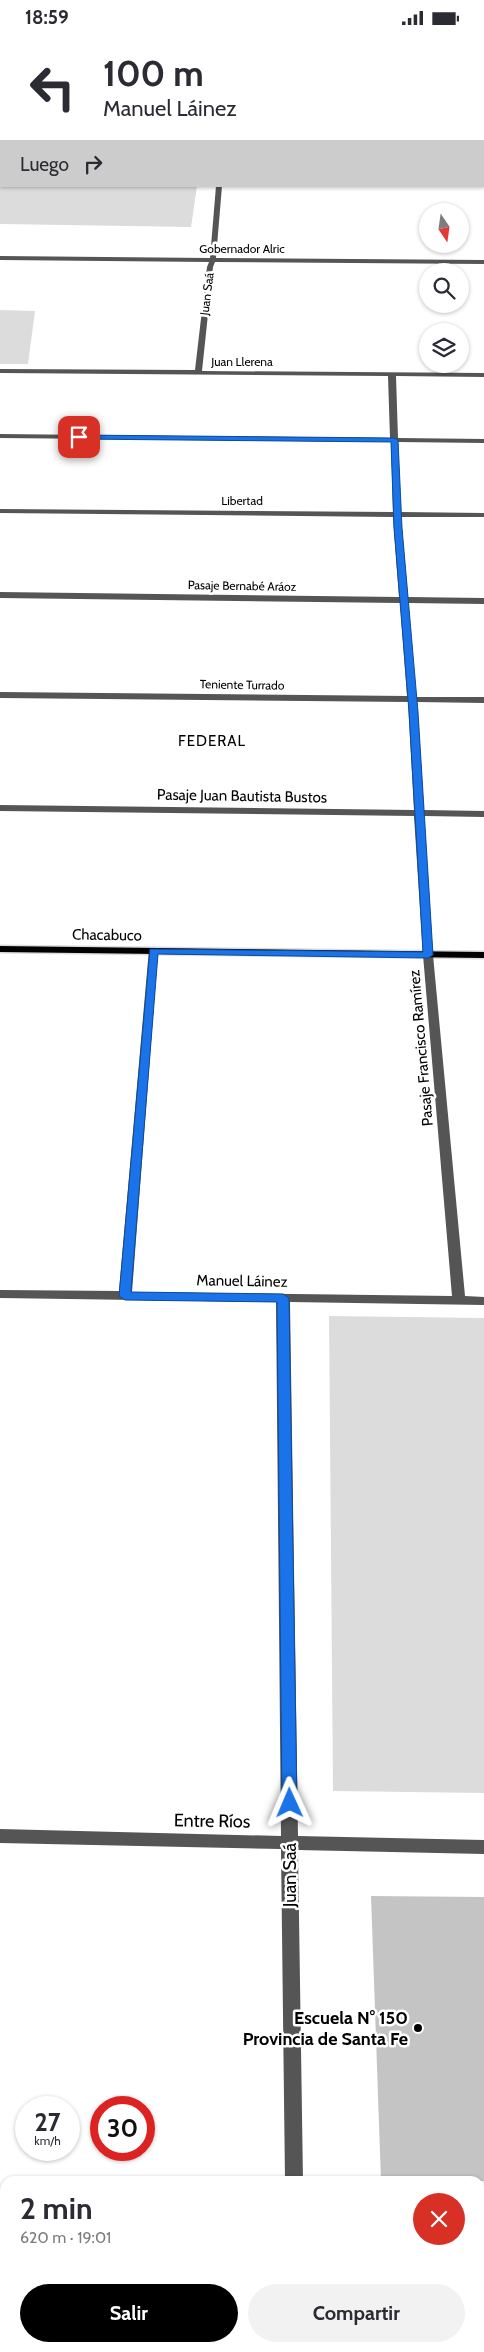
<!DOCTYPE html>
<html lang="es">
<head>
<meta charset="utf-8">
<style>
	:root { --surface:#fff; --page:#f2f2f3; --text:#2b2b33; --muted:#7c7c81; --accent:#000 }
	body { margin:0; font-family:Cabin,sans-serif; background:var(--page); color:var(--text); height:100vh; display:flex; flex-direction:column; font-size:19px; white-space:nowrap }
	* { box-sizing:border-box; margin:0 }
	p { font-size:16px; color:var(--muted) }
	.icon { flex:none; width:28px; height:28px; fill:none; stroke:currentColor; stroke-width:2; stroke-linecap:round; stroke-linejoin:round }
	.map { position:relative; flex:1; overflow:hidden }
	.details { position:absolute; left:0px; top:2141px; width:485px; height:176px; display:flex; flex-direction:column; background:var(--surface); border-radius:15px 15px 0 0; box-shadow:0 1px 4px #0004 }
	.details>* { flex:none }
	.banner { position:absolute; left:0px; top:0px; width:485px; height:152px; box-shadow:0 1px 4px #0004; background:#fff; color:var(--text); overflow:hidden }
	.needle { width:32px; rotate:167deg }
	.controls { position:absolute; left:419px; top:168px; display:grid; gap:10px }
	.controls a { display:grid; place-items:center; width:50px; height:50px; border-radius:50%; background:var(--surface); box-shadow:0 1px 4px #0004; font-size:25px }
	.speed { position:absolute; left:15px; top:2061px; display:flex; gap:10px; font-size:25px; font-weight:700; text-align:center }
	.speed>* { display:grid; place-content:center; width:65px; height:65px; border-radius:50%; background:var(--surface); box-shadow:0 1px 4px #0004; line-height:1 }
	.speed small { font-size:12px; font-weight:400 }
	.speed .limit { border:8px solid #d22; background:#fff; color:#111 }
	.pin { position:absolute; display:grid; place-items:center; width:42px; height:42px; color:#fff; margin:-21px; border-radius:10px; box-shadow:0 2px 8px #0006 }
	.me { position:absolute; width:55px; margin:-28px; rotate:359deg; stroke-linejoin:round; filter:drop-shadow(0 0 4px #0008) }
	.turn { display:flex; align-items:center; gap:18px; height:105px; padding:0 20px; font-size:22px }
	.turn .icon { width:65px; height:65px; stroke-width:2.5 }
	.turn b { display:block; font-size:35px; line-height:42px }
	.then { display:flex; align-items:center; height:48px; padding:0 20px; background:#0003; gap:10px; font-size:19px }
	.round { display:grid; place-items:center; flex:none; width:52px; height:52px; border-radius:26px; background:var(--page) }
	.overview { display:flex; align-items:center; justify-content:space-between; height:85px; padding:0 20px }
	h1 { font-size:30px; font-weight:700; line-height:38px }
	.cta { display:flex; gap:10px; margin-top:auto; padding:10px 20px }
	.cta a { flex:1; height:58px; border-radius:30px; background:var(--accent); color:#fff; font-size:20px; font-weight:700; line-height:58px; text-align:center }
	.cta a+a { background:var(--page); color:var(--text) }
	.status { display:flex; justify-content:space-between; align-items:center; height:35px; padding:0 25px; background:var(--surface); direction:ltr }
	.status svg { height:14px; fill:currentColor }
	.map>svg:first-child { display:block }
</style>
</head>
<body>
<div class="status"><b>18:59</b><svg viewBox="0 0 49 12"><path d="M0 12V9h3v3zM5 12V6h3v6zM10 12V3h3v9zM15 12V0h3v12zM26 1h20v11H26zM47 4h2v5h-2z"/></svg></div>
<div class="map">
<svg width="484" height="2317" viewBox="0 0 484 2317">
	<rect width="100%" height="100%" fill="#fff"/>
	<g fill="#dcdcdc">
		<path d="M0,145L1,151H197L191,192L0,189Z"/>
		<path d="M0,275L35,276L28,329H0Z"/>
		<path d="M329,1281L484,1283V1758L333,1756Z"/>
	</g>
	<path fill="#c4c4c4" d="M371,1861L484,1862V2146H381Z"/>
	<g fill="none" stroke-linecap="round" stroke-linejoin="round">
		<defs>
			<path id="major" d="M0,911L484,917V923L0,917Z"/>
		</defs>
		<use href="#major" stroke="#dbdbdb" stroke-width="3"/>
		<g fill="#555" fill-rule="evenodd">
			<rect x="231" y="0" width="4" height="1"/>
			<rect x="336" y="0" width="4" height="1"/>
			<rect x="473" y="0" width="5" height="1"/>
			<rect x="0" y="52" width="1" height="4"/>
			<rect x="0" y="129" width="1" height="4"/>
			<path d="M216,151H222L216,223L484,225V229L215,227L213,232L202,336L484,338V342L396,341L398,403L484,404V408L398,407L401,477L484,478V482H401L408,562L484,563V569L408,568L416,662H484V668L417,667L424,775L484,776V782L424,781L433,920L465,1261L484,1262V1270L290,1267L298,1801L484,1805V1819L298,1815L303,2146H285L281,1814L0,1808V1794L281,1801L276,1267L0,1263V1255L119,1256L149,914L153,913L158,916L132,1257L452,1261L423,920L414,781L0,776V770L414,775L408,667L0,663V657L407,661L400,568L0,563V557L399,562L393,482L0,478V474L393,477L391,407L0,403V399L390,403L388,341L0,338V334L195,335L207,232L209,227L0,225V221L210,223Z"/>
			<rect x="286" y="2312" width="20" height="5"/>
		</g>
		<use href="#major" fill="#000" fill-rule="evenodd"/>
	</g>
	<path fill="#1a73e8" stroke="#114b97" d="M79,400L394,403L398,405L402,493L418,677L433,920L428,923L158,919L131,1257L283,1259L289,1263L297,1768L295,1773L290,1774L284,1773L282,1768L277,1267L125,1265L119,1261L150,914L423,917L409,677L394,493L391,407L76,404L75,402Z"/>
	<circle fill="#000" stroke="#fff" stroke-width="2" cx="418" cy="1993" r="5"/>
	<g text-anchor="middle" stroke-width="5" stroke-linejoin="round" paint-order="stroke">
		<g font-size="12" fill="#000" stroke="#fff">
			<text x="242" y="218">Gobernador Alric</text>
			<text transform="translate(207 259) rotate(-83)" y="4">Juan Saá</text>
			<text x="242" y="331">Juan Llerena</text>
			<text x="242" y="470">Libertad</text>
			<text transform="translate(242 551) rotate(1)" y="4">Pasaje Bernabé Aráoz</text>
			<text transform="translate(242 650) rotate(1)" y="4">Teniente Turrado</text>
		</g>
		<g font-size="15" letter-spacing="1" fill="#000" stroke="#fff">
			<text x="212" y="711">FEDERAL</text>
		</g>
		<g font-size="15" fill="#000" stroke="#fff">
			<text transform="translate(242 761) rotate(1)" y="5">Pasaje Juan Bautista Bustos</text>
			<text transform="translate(107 900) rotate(1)" y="5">Chacabuco</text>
			<text transform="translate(421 1013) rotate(-95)" y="5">Pasaje Francisco Ramírez</text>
			<text transform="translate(242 1246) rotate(1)" y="5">Manuel Láinez</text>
		</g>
		<g font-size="18" fill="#000" stroke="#fff">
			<text transform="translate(212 1786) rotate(1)" y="6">Entre Ríos</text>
			<text transform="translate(290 1840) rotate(-90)" y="6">Juan Saá</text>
		</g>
		<g font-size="18" font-weight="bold" fill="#000" stroke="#fff" text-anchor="end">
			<text x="408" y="1989">Escuela N° 150<tspan x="408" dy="21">Provincia de Santa Fe</tspan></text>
		</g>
	</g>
</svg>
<div class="controls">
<a><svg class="needle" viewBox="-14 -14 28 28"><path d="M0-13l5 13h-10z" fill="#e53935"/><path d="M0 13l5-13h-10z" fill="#7c7c81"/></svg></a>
<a><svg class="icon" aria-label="search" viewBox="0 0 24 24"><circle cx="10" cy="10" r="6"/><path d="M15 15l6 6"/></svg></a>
<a><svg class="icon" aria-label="layers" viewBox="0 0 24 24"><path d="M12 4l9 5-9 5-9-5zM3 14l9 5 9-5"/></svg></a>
</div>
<div class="speed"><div>27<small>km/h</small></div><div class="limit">30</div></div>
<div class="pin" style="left:79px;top:402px;background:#d93025"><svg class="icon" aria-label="arrive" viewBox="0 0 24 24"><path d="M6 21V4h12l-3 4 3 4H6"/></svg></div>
<svg class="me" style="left:290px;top:1768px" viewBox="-20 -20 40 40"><path d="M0-17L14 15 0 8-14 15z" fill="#1a73e8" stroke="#fff" stroke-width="4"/></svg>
<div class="banner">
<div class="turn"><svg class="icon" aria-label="left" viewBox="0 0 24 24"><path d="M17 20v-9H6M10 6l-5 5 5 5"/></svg><div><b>100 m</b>Manuel Láinez</div></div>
<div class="then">Luego<svg class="icon" aria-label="right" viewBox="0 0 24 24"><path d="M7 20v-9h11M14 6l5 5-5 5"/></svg></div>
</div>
<section class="details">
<div class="overview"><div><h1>2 min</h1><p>620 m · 19:01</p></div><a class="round" style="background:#d93025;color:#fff"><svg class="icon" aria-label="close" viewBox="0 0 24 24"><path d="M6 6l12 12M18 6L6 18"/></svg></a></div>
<div class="cta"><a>Salir</a><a>Compartir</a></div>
</section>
</div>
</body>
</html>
